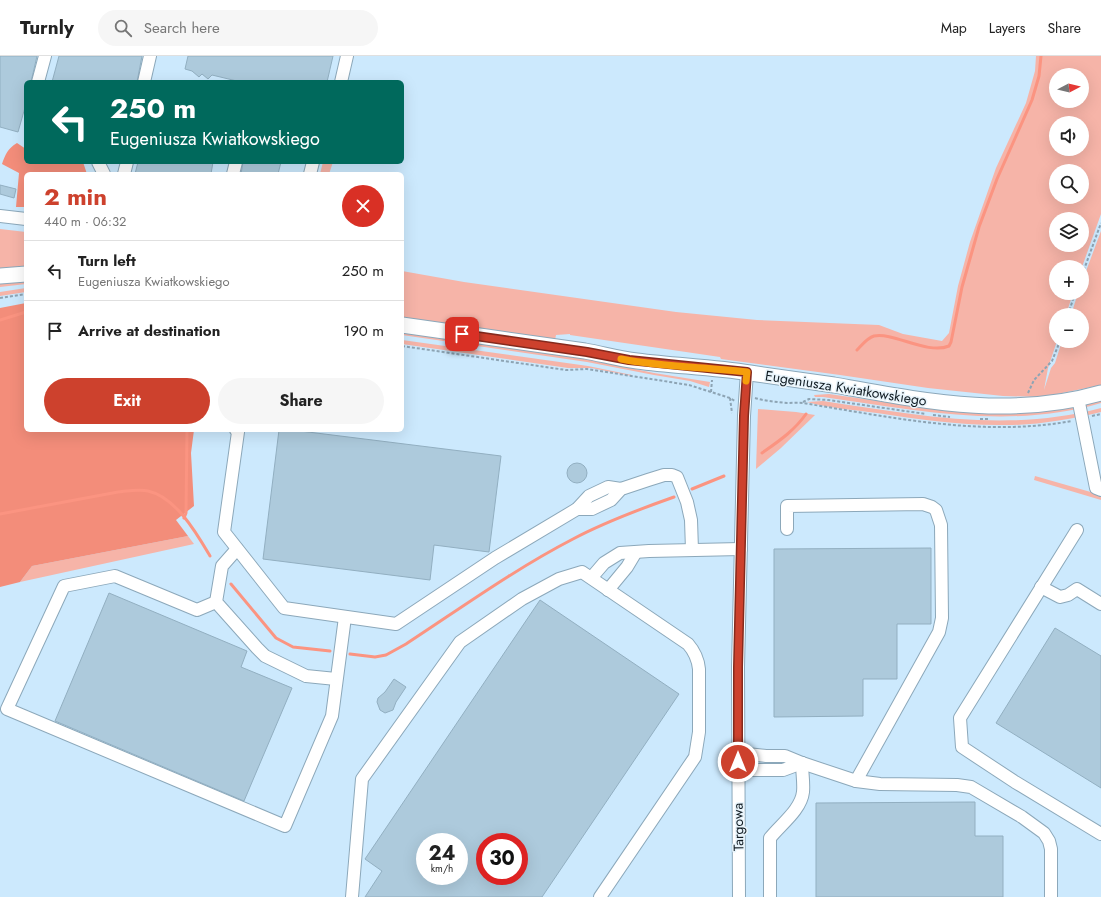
<!DOCTYPE html>
<html lang="en">
<head>
<meta charset="utf-8">
<style>
	:root { --surface:#fff; --page:#f6f6f6; --text:#222; --muted:#767676; --line:#e0e0e0; --accent:#cd412d }
	body { margin:0; font-family:Jost,sans-serif; background:var(--page); color:var(--text); height:100vh; display:flex; flex-direction:column; font-size:15px; white-space:nowrap }
	* { box-sizing:border-box; margin:0 }
	p { font-size:13px; color:var(--muted) }
	.icon { flex:none; width:22px; height:22px; fill:none; stroke:currentColor; stroke-width:2; stroke-linecap:round; stroke-linejoin:round }
	.map { position:relative; flex:1; overflow:hidden }
	.panel { position:absolute; left:24px; top:116px; width:380px; height:260px; display:flex; flex-direction:column; background:var(--surface); border-radius:6px; box-shadow:0 4px 16px #0002 }
	.panel>* { flex:none }
	.guide { position:absolute; left:24px; top:24px; width:380px; height:84px; border-radius:6px; box-shadow:0 4px 16px #0002; background:#00695c; color:#fff; overflow:hidden }
	.needle { width:26px; rotate:83deg }
	.fabs { position:absolute; left:1049px; top:12px; display:grid; gap:8px }
	.fabs a { display:grid; place-items:center; width:40px; height:40px; border-radius:50%; background:var(--surface); box-shadow:0 4px 16px #0002; font-size:20px }
	.speed { position:absolute; left:416px; top:777px; display:flex; gap:8px; font-size:20px; font-weight:700; text-align:center }
	.speed>* { display:grid; place-content:center; width:52px; height:52px; border-radius:50%; background:var(--surface); box-shadow:0 4px 16px #0002; line-height:1 }
	.speed small { font-size:10px; font-weight:400 }
	.speed .limit { border:6px solid #d22; background:#fff; color:#111 }
	.pin { position:absolute; display:grid; place-items:center; width:34px; height:34px; color:#fff; margin:-17px; border-radius:8px; box-shadow:0 2px 6px #0006 }
	.me { position:absolute; width:44px; margin:-22px; rotate:0deg; stroke-linejoin:round; filter:drop-shadow(0 0 3px #0008) }
	.turn { display:flex; align-items:center; gap:14px; height:84px; padding:0 20px; font-size:18px }
	.turn .icon { width:52px; height:52px; stroke-width:2.5 }
	.turn b { display:block; font-size:28px; line-height:34px }
	.round { display:grid; place-items:center; flex:none; width:42px; height:42px; border-radius:21px; background:var(--page) }
	.summary { display:flex; align-items:center; justify-content:space-between; height:68px; padding:0 20px }
	h1 { font-size:24px; font-weight:700; line-height:30px; color:var(--accent) }
	.cta { display:flex; gap:8px; margin-top:auto; padding:8px 20px }
	.cta a { flex:1; height:46px; border-radius:24px; background:var(--accent); color:#fff; font-size:16px; font-weight:700; line-height:46px; text-align:center }
	.cta a+a { background:var(--page); color:var(--text) }
	ul { padding:0; list-style:none }
	li { display:flex; align-items:center; gap:12px; height:60px; padding:0 20px; border-top:1px solid var(--line) }
	li div { flex:1 }
	li b { display:block; font-size:15px }
	li em { font-style:normal }
	header { display:flex; align-items:center; gap:24px; box-sizing:border-box; height:56px; padding:0 20px; background:var(--surface); border-bottom:1px solid var(--line) }
	header strong { font-size:19px }
	nav { display:flex; gap:22px; margin-inline-start:auto; font-size:14px }
	.search { width:280px; height:36px; background:var(--page); display:flex; align-items:center; gap:10px; box-sizing:border-box; padding:0 14px; border-radius:22px; color:var(--muted); font-size:15px }
	.map>svg:first-child { display:block }
</style>
</head>
<body>
<header>
<strong>Turnly</strong>
<div class="search"><svg class="icon" aria-label="search" viewBox="0 0 24 24"><circle cx="10" cy="10" r="6"/><path d="M15 15l6 6"/></svg>Search here</div>
<nav><a>Map</a><a>Layers</a><a>Share</a></nav>
</header>
<div class="map">
<svg width="1101" height="841" viewBox="0 0 1101 841">
	<rect width="100%" height="100%" fill="#cce9fd"/>
	<g fill="#f6b4a8" fill-rule="evenodd">
		<path d="M1036,0H1101V158L1082,211H1056V237H1073L1066,259H1056L1057,285L1048,312L1044,334L1051,312L1055,307L1062,285H1082V259H1071L1078,237H1082V226L1101,175V329L1043,341L1003,340L928,332L840,319L721,303L720,301L570,279V278L556,279L555,284L402,261V215L464,226L676,256L757,264L879,269L903,278L942,285L949,277L958,230L970,186L996,112L1026,47L1035,15ZM1056,19H1082V45H1056ZM1056,67H1082V93H1056ZM1056,115H1082V141H1056ZM1056,163H1082V189H1056Z"/>
		<path d="M323,106H333L329,118H320Z"/>
		<path d="M0,173L26,176V211L0,213Z"/>
		<path d="M26,224V228L0,231V226Z"/>
		<path d="M26,232V236L0,240V236Z"/>
		<path d="M402,275L577,301L654,317L710,326L709,331L690,325L654,319L587,306L402,279Z"/>
		<path d="M402,284L588,310L632,319V320L591,312H568L402,288Z"/>
		<path d="M829,338L934,353L1101,343V347C1010,374 915,354 823,341H815L814,339Z"/>
		<path d="M823,345C917,359 1006,377 1101,352V356C1067,364 1033,370 998,369C957,369 917,363 877,357C855,354 827,352 807,346Z"/>
		<path d="M758,353L796,356L815,359L781,392L756,413Z"/>
		<path d="M1035,420L1101,439V444L1034,424Z"/>
		<path d="M188,480L194,488L20,526L32,510Z"/>
	</g>
	<g fill="#f38d7a">
		<path d="M17,87L26,93V106H83L87,118H26V151H16L19,117L2,108C5,99 8,92 17,87Z"/>
		<path d="M26,247V374H194L191,397L194,450L176,464L188,480L32,510L20,526L0,531V252Z"/>
	</g>
	<g fill="none" stroke-linecap="round" stroke-linejoin="round">
		<g stroke="#fb9481" stroke-width="3">
			<path d="M0,264L26,256"/>
			<path d="M857,294C862,289 867,282 874,280C894,276 927,299 949,290L951,286L962,231L979,171L997,123L1032,44L1039,20L1041,0"/>
			<path d="M762,397C779,385 794,375 806,358"/>
			<path d="M692,433L724,420"/>
			<path d="M0,458L118,436C128,435 139,433 148,435C176,441 197,478 210,500"/>
			<path d="M184,462L186,457L187,374"/>
			<path d="M231,528L276,582L293,591L330,595"/>
			<path d="M350,598L375,601L386,599L406,588C461,552 515,513 573,483C605,466 640,453 674,441"/>
		</g>
	</g>
	<g fill="#adcadc" stroke="#92afc1" fill-rule="evenodd">
		<path d="M0,0H37L31,26H26V48L18,76L0,71Z"/>
		<path d="M59,0H142L137,26H52Z"/>
		<path d="M188,0H333L327,26H241L212,19L208,23L202,18L199,21L192,15L185,13Z"/>
		<path d="M138,106H213L211,118H135Z"/>
		<path d="M243,106H281L278,118H241Z"/>
		<path d="M0,129L16,133L14,142L0,138Z"/>
		<path d="M279,374H292L501,400L489,496L434,489L430,524L263,503Z"/>
		<circle cx="577" cy="417" r="10"/>
		<path d="M931,492V568H897V623H863V660L774,661V493Z"/>
		<path d="M109,537L247,595L241,611L292,632L244,745L55,665Z"/>
		<path d="M540,544L679,638L542,841H365L382,815L365,803ZM425,786H459V820H425ZM485,786H519V820H485Z"/>
		<path d="M1055,572L1101,600V732L996,667Z"/>
		<path d="M394,623L406,631L396,646L393,654L385,657L380,654L377,646L378,642L385,636Z"/>
		<path d="M975,746V780H1003V841H816V747Z"/>
	</g>
	<g fill="none" stroke-linecap="round" stroke-linejoin="round">
		<defs>
			<g id="minor">
				<path d="M38,26L45,0"/>
				<path d="M144,26L150,0"/>
				<path d="M341,26L347,0"/>
				<path d="M98,106L104,118"/>
				<path d="M124,118L127,106"/>
				<path d="M233,118L236,106"/>
				<path d="M310,118L313,106"/>
				<path d="M0,160L26,163"/>
				<path d="M1078,342L1096,432L1101,434"/>
				<path d="M236,374L238,376L224,476L284,552L396,568L495,502L577,453L589,440L608,431L621,433"/>
				<path d="M577,453H592L611,444L621,433L648,424L664,419H672L677,421L687,446L691,464L692,494"/>
				<path d="M787,473V450L923,448L932,451L936,454L941,469L942,562L939,576L856,725"/>
				<path d="M1077,474L960,662L962,691L1015,726L1101,778"/>
				<path d="M237,493L222,510L216,546L257,592L265,600L306,620L336,623"/>
				<path d="M592,521L604,507L620,497L649,495L741,493"/>
				<path d="M1041,531L1060,541L1068,539L1077,533L1101,548"/>
				<path d="M608,534L627,511L636,496"/>
				<path d="M216,546L197,554L115,520L64,530L7,653L285,770L332,660L345,561"/>
				<path d="M738,697L766,700H785L802,707L856,725L880,728L957,729L971,731L1022,761L1044,777L1049,785L1051,793V841"/>
				<path d="M738,714H783L802,707"/>
				<path d="M352,841L362,723L460,586L522,543L559,523L582,516L688,588C695,596 698,603 699,613V676L695,701L600,841"/>
				<path d="M739,841L738,611L744,360L747,316"/>
				<path d="M770,841V782C780,769 801,754 803,736C804,727 802,717 802,707"/>
			</g>
			<g id="major">
				<path d="M0,220L26,218"/>
				<path d="M402,269C463,278 524,286 585,295C602,298 619,303 637,305C675,310 712,311 750,317C778,321 806,325 834,329C924,345 1011,363 1101,337"/>
			</g>
		</defs>
		<use href="#minor" stroke="#8ca8ba" stroke-width="14"/>
		<use href="#major" stroke="#8ca8ba" stroke-width="17"/>
		<g stroke="#8da4b4" stroke-width="2" stroke-dasharray="3 2" stroke-linecap="butt">
			<path d="M1082,219L1101,167"/>
			<path d="M0,242L26,238"/>
			<path d="M1068,259L1075,237"/>
			<path d="M402,290L566,314L587,313L689,329L730,342L735,345"/>
			<path d="M711,336L712,324"/>
			<path d="M1028,337L1034,324L1052,305L1060,285"/>
			<path d="M730,342L732,357"/>
			<path d="M755,342C765,345 776,346 787,347C794,347 801,346 809,348C895,362 984,381 1072,365"/>
			<path d="M803,346L809,343L828,344L926,358"/>
			<path d="M933,359L950,361"/>
			<path d="M1092,360L1101,358"/>
			<path d="M980,363H990"/>
		</g>
		<use href="#minor" stroke="#fff" stroke-width="12"/>
		<use href="#major" stroke="#fff" stroke-width="15"/>
	</g>
	<g fill="none" stroke-linecap="round" stroke-linejoin="round">
		<defs>
			<path id="route" d="M462,278L587,296L629,304L747,316L744,360L738,611V706"/>
		</defs>
		<use href="#route" stroke="#852a1d" stroke-width="10"/>
		<use href="#route" stroke="#cd412d" stroke-width="7"/>
		<path stroke="#f59e0b" stroke-width="7" d="M621,303C662,311 705,311 747,316L746,325"/>
	</g>
	<g text-anchor="middle" stroke-width="3" stroke-linejoin="round" paint-order="stroke">
		<g font-size="14" fill="#121d24" stroke="#e8f4fb">
			<text transform="translate(846 332) rotate(9)" y="5">Eugeniusza Kwiatkowskiego</text>
			<text transform="translate(738 771) rotate(-91)" y="5">Targowa</text>
		</g>
	</g>
</svg>
<div class="fabs">
<a><svg class="needle" viewBox="-14 -14 28 28"><path d="M0-13l5 13h-10z" fill="#e53935"/><path d="M0 13l5-13h-10z" fill="#767676"/></svg></a>
<a><svg class="icon" aria-label="sound" viewBox="0 0 24 24"><path d="M4 9h4l5-4v14l-5-4H4zM17 9q2 3 0 6"/></svg></a>
<a><svg class="icon" aria-label="search" viewBox="0 0 24 24"><circle cx="10" cy="10" r="6"/><path d="M15 15l6 6"/></svg></a>
<a><svg class="icon" aria-label="layers" viewBox="0 0 24 24"><path d="M12 4l9 5-9 5-9-5zM3 14l9 5 9-5"/></svg></a>
<a>+</a>
<a>−</a>
</div>
<div class="speed"><div>24<small>km/h</small></div><div class="limit">30</div></div>
<div class="pin" style="left:462px;top:278px;background:#d93025"><svg class="icon" aria-label="arrive" viewBox="0 0 24 24"><path d="M6 21V4h12l-3 4 3 4H6"/></svg></div>
<svg class="me" style="left:738px;top:706px" viewBox="-20 -20 40 40"><circle r="17" fill="#cd412d" stroke="#fff" stroke-width="3"/><path d="M0-11L8 9 0 5-8 9z" fill="#fff"/></svg>
<div class="guide">
<div class="turn"><svg class="icon" aria-label="left" viewBox="0 0 24 24"><path d="M17 20v-9H6M10 6l-5 5 5 5"/></svg><div><b>250 m</b>Eugeniusza Kwiatkowskiego</div></div>
</div>
<section class="panel">
<div class="summary"><div><h1>2 min</h1><p>440 m · 06:32</p></div><a class="round" style="background:#d93025;color:#fff"><svg class="icon" aria-label="close" viewBox="0 0 24 24"><path d="M6 6l12 12M18 6L6 18"/></svg></a></div>
<ul>
<li><svg class="icon" aria-label="left" viewBox="0 0 24 24"><path d="M17 20v-9H6M10 6l-5 5 5 5"/></svg><div><b>Turn left</b><p>Eugeniusza Kwiatkowskiego</p></div><em>250 m</em></li>
<li><svg class="icon" aria-label="arrive" viewBox="0 0 24 24"><path d="M6 21V4h12l-3 4 3 4H6"/></svg><div><b>Arrive at destination</b></div><em>190 m</em></li>
</ul>
<div class="cta"><a>Exit</a><a>Share</a></div>
</section>
</div>
</body>
</html>
